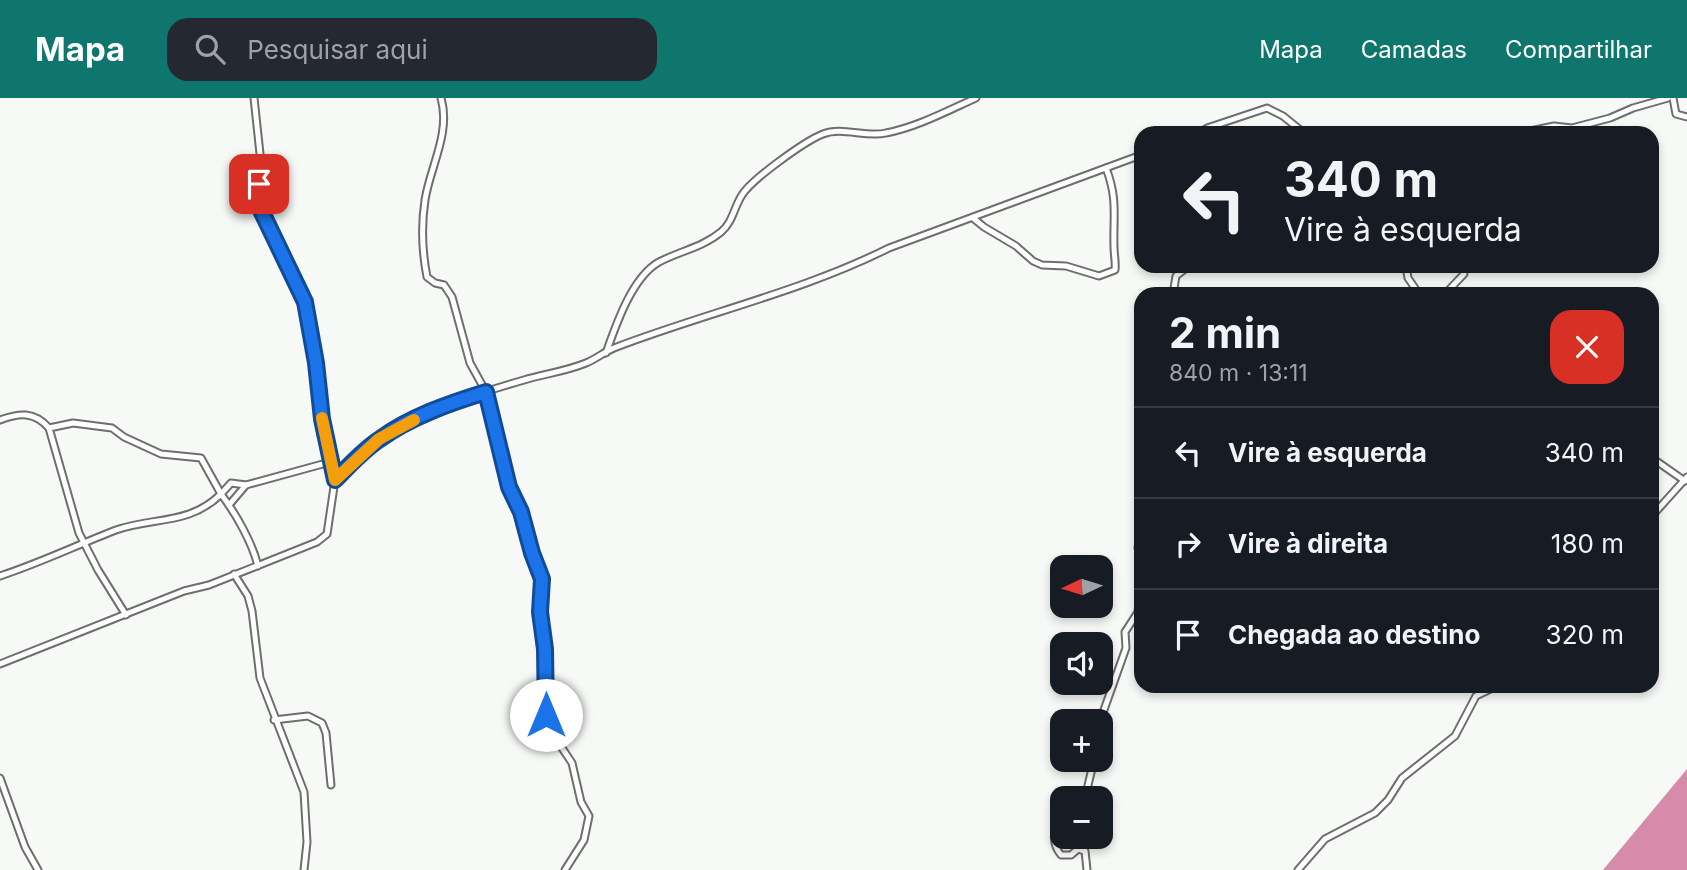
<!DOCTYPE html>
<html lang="pt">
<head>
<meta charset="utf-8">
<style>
	:root { --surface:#171b24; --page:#242831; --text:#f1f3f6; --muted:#9ea1a6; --line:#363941; --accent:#0f766e }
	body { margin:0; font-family:Inter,sans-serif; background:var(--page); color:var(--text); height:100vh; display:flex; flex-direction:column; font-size:26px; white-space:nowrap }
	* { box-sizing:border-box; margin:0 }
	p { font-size:23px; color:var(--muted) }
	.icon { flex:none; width:38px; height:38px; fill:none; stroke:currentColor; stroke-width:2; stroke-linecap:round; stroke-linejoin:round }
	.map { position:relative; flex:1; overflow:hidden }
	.panel { position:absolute; left:1134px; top:189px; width:525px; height:406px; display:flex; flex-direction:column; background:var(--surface); border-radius:21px; box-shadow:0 4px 10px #0003 }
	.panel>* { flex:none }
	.top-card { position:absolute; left:1134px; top:28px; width:525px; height:147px; border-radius:21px; box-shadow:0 4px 10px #0003; background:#171b24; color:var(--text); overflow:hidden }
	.needle { width:46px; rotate:266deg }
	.controls { position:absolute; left:1050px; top:457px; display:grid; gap:14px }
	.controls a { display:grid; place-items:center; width:63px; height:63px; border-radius:14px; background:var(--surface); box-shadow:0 4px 10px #0003; font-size:35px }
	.pin { position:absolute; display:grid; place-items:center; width:60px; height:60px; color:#fff; margin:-30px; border-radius:14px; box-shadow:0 4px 10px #0006 }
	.me { position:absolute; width:77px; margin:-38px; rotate:0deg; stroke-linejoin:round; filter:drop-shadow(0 0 5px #0008) }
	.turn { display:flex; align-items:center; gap:24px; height:147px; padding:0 35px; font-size:32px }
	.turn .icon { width:91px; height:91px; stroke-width:2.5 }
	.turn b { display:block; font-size:49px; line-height:60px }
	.round { display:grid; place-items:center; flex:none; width:74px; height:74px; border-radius:21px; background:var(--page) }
	.headline { display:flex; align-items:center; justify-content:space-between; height:119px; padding:0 35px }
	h1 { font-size:42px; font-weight:700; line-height:52px }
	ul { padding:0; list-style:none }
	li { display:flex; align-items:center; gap:21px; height:91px; padding:0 35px; border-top:2px solid var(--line) }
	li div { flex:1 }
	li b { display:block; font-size:26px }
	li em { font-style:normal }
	header { display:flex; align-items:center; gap:42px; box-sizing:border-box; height:98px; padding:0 35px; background:var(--accent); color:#fff }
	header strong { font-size:33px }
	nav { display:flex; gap:38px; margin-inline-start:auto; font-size:24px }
	.search { width:490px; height:63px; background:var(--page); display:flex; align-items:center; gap:18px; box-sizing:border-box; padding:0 24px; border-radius:21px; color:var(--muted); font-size:26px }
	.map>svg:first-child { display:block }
</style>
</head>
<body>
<header>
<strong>Mapa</strong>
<div class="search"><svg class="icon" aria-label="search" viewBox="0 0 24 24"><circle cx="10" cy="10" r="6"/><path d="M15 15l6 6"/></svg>Pesquisar aqui</div>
<nav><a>Mapa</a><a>Camadas</a><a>Compartilhar</a></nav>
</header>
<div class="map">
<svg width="1687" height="772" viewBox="0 0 1687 772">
	<rect width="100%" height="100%" fill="#f6f9f6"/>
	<path fill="#d68bab" d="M1687,671V772H1603Z"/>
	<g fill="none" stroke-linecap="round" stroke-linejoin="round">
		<defs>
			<g id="minor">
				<path d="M254,0L261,65L258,106L305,204L316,265L322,321L335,382C348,368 362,354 377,342C415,314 479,295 524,282C544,276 567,273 586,265C596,261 604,254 614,250C705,215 801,194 889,150L1141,57"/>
				<path d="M441,0C451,35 430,69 425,102C421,128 422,153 427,179L435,185L444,187L452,199L470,265L486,294L509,389L521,414L532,455L542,480L540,514L545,551L546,617L560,647L572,665L581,704L589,718L584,742L565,772"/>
				<path d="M1673,0L1676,16L1687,19"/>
				<path d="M1199,35L1207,30L1267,10L1283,18L1304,35"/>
				<path d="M1519,35L1554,28L1572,30L1610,20L1633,10L1668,0"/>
				<path d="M973,120L984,129L1016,148L1033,163L1042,167L1066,168L1099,178L1115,172C1116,164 1114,157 1114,149C1113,118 1118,101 1106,70"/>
				<path d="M1406,168L1408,180L1419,196"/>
				<path d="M1173,196L1176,178L1189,168"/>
				<path d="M1445,196L1464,176L1461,168"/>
				<path d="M606,255C616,227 632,179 659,164C680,153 703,149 721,134C733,124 734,109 742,97C752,81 805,43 823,36C842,28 866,40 886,35C917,29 947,13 976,0"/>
				<path d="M0,322C19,315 34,313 49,330L79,435L98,472L126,517"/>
				<path d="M49,330L73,325L112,330L124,339L161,356L201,360L221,396L231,385L246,387L330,364"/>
				<path d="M1652,360L1685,383"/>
				<path d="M229,407L246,387"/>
				<path d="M1652,418L1687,379"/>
				<path d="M1141,430L1138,450L1141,456"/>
				<path d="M234,476L248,498L252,513L260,580L304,694L307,744L304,772"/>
				<path d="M0,478C40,465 77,447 116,432C153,419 190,427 221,396C236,416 252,444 258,468"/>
				<path d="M0,566L184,493L209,487L317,444L327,436L335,382"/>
				<path d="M274,622L308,618L322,625L326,635L331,687"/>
				<path d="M1100,623L1126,550L1125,534L1138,514L1141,489"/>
				<path d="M0,680L25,749L38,772"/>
				<path d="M1085,700L1094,662"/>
				<path d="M1062,723C1052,732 1052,746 1061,757H1071L1078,751L1085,753L1087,772"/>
				<path d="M1298,772L1325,741L1375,715L1388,702L1402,680L1455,638L1476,598L1497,588"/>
			</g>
		</defs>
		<use href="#minor" stroke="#6d6f6c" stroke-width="9"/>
		<use href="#minor" stroke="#fff" stroke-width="5"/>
	</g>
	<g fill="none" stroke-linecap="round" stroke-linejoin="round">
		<defs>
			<path id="route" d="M259,86L258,106L305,204L316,265L322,321L335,382C349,368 363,352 380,341C410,319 450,305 486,294L509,389L521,414L532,455L542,481L540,514L545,551L546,617"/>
		</defs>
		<use href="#route" stroke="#114b97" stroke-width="18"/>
		<use href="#route" stroke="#1a73e8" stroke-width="12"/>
		<path stroke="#f59e0b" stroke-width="12" d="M322,320L335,382L379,341L414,322"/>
	</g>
</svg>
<div class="controls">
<a><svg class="needle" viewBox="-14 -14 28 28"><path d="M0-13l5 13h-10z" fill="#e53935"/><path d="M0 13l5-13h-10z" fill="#9ea1a6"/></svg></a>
<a><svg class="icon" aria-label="sound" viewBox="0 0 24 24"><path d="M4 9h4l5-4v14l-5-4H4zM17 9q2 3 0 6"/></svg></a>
<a>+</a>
<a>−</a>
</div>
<div class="pin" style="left:259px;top:86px;background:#d93025"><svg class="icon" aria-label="arrive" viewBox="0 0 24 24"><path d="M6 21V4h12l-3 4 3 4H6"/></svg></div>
<svg class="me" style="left:546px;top:617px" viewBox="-20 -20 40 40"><circle r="19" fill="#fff"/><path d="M0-13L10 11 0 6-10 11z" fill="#1a73e8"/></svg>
<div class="top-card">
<div class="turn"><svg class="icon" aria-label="left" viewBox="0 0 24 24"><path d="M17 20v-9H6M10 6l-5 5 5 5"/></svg><div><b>340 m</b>Vire à esquerda</div></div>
</div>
<section class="panel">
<div class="headline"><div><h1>2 min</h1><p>840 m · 13:11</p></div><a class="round" style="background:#d93025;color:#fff"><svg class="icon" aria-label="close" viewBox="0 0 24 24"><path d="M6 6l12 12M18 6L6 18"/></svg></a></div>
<ul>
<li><svg class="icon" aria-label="left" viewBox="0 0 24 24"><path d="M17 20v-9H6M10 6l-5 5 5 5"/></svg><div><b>Vire à esquerda</b></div><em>340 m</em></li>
<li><svg class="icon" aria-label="right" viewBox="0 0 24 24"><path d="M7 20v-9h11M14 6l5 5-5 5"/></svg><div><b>Vire à direita</b></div><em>180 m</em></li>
<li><svg class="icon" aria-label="arrive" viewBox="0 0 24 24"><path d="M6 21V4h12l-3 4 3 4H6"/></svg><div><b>Chegada ao destino</b></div><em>320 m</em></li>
</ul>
</section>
</div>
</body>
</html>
